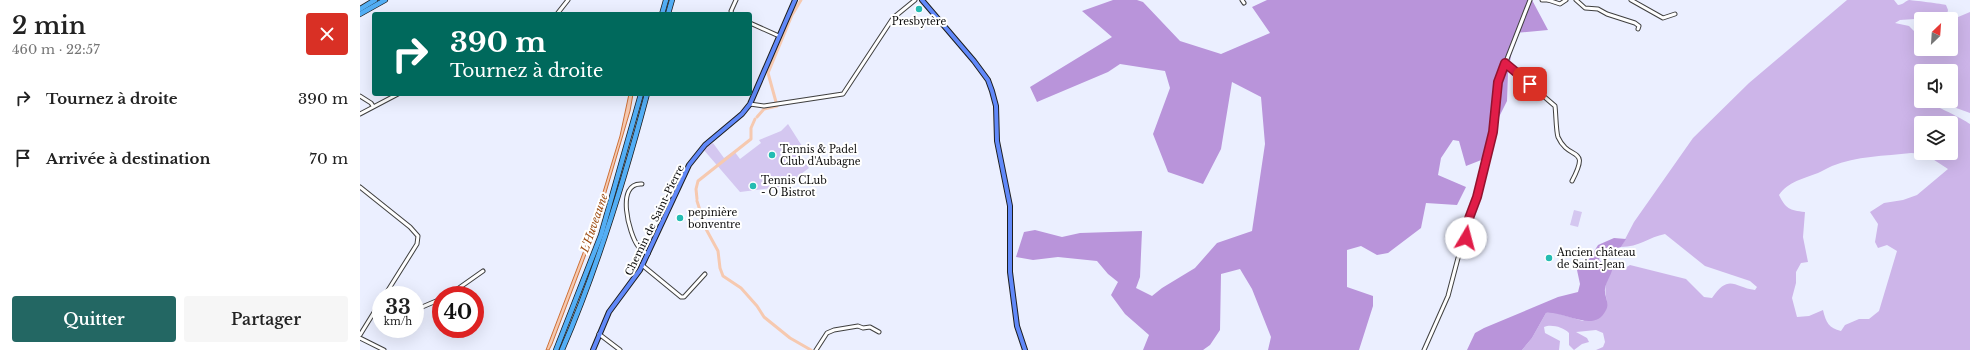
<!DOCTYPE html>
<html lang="fr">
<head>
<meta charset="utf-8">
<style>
	:root { --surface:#fff; --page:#f6f6f6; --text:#222; --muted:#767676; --accent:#236763 }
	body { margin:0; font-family:"Libre Baskerville",serif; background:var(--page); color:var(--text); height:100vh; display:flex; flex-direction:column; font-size:15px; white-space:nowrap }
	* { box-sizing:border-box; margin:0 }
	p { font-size:13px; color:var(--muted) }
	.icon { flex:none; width:22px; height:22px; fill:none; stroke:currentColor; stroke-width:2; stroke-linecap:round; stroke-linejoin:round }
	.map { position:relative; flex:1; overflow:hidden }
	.drawer { display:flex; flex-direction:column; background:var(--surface); width:360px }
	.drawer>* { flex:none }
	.guide { position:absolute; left:12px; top:12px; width:380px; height:84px; border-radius:4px; box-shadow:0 4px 16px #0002; background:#00695c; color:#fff; overflow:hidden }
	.needle { width:26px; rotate:25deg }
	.fabs { position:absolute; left:1554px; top:12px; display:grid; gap:8px }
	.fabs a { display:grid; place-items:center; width:44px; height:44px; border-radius:4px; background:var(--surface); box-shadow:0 4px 16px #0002; font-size:20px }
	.speed { position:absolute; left:12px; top:286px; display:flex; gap:8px; font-size:20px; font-weight:700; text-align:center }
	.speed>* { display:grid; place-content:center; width:52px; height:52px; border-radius:50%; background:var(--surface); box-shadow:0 4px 16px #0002; line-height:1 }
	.speed small { font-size:10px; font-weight:400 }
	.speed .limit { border:6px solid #d22; background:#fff; color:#111 }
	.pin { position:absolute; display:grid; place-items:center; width:34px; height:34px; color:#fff; margin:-17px; border-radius:8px; box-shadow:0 2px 6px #0006 }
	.me { position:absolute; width:44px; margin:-22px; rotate:8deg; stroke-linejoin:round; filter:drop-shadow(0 0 3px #0008) }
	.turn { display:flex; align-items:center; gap:14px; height:84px; padding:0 12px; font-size:18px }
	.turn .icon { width:52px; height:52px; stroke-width:2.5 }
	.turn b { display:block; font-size:28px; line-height:34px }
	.round { display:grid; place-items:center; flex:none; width:42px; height:42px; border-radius:4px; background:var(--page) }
	.head { display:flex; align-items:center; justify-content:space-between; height:68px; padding:0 12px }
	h1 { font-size:24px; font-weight:600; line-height:30px }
	.button { display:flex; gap:8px; margin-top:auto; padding:8px 12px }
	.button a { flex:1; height:46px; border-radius:4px; background:var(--accent); color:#fff; font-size:16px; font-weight:600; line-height:46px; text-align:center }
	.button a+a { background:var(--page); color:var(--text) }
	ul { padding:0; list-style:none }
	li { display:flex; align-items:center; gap:12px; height:60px; padding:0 12px }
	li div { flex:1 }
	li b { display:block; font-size:15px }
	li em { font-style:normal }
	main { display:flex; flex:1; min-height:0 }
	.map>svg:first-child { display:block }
</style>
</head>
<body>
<main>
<section class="drawer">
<div class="head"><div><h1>2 min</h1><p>460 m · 22:57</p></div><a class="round" style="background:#d93025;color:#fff"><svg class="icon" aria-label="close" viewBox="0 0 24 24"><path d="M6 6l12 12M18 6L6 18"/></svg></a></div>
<ul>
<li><svg class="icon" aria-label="right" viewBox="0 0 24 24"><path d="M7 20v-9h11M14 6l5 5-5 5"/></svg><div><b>Tournez à droite</b></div><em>390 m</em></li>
<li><svg class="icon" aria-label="arrive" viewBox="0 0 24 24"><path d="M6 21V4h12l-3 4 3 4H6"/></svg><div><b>Arrivée à destination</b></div><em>70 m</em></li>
</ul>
<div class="button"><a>Quitter</a><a>Partager</a></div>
</section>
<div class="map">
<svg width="1610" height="350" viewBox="0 0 1610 350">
	<rect width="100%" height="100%" fill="#ebefff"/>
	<path fill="#cdb5e9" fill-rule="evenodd" d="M1487,0H1534L1538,5C1543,5 1545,1 1549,0C1551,0 1584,4 1586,5L1588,10L1586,19H1561V25L1555,19L1540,20L1535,23L1549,26L1555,32H1561V49H1591V20L1610,12V113L1577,101H1591V71H1561V89L1556,85C1556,91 1561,95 1561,101C1568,101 1603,119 1610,124V350H1236L1243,347L1245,342L1243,333L1236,330L1216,332L1227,338L1229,342L1222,344L1214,350L1209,345V333C1203,327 1191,324 1184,327L1185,333L1200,341L1199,350H1162L1172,338L1186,313L1193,312L1223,321L1247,302C1244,287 1245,282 1253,268H1265L1270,265L1326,279L1344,297L1352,298C1369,273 1374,287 1395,290L1397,287L1390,281L1345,266L1305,234C1289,237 1279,247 1261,247L1274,222L1333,138L1389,83ZM1561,123H1591V153H1561ZM1551,153L1565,154L1588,169L1557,195L1543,200L1524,203L1510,212L1518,224L1515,242L1518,248L1527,245L1537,251L1519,311L1509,319H1499L1485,325L1481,331C1469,328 1466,323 1463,310L1449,316L1437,317L1432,298L1436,283V272L1441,263L1448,262L1443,237L1445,212C1429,210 1426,209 1419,195C1429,181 1443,179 1458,173C1463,171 1467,168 1472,166C1496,156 1525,156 1551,153Z"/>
	<g fill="#b994da">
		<path d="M753,0H777L783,2L820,41L861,54L910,33L892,7L907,0H1172L1188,30L1155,33L1148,73L1147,101L1135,125L1129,157L1106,166L1099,141L1093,140L1081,158L1078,175L1106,187L1097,205L1066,203L1061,228L1028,253L1017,255L1001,246L987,250V287L1013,296V306L999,350H908L911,337L892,289L880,269L861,274L860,330L850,345L843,350H783L789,335L765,314L751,295L758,282L748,274L737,261L698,257L673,260L656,257L664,232L675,230L702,237L720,233L782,231L780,277L776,288L792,296L802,288L835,268L857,243L892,231L905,144L901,97L872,82L861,149L843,184L808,172L793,134L810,88L805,71L760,64L748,72L677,102L670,87L752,37L722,11Z"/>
		<path d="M1254,238L1266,239L1261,247L1243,252L1239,259L1241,262L1253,265C1253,273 1246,281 1245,289C1244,296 1250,303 1246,310C1235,334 1204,311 1186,313L1172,338L1162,350H1107L1115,333L1124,328L1198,297L1218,292L1220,284L1217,270L1230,258L1238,245Z"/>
	</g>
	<g fill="#d4c7f0">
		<path d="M428,124L442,146L438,152L449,168L433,180L431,177L419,187L380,192L343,149L353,143L364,158L374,151L380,159L401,143L399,140L421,131Z"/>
		<path d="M1214,210L1222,212L1218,227L1210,225Z"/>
	</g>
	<path fill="#f6c9b0" stroke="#ce7036" d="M269,94H273L270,111L234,233L192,344L189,350H186L231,232L260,136Z"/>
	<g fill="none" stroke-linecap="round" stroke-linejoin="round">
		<g stroke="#f6c9b0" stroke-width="3">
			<path d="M416,102L408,73L432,15L441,0"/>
			<path d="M397,117L404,109L417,106"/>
			<path d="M337,199L336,189L338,181L391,139V128L395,119"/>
			<path d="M337,201L346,229L358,251L360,268L363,276L381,288L397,306L404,317L430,338L451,350"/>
		</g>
		<defs>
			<g id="minor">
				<path d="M882,0L884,3"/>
				<path d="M1182,0H1189"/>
				<path d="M1188,0L1200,4L1206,0"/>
				<path d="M1216,0L1225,8L1238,9L1247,14L1275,23L1279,26L1278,29"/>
				<path d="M1271,0L1303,18L1315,14"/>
				<path d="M197,14L208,0"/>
				<path d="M372,14L371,11L376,0"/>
				<path d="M390,23L419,36"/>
				<path d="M1145,63L1195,106C1196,114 1196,131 1198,137C1209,162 1231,145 1212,181"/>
				<path d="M0,96L11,103L13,106"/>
				<path d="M390,104L404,106L483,94L533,18L555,0"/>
				<path d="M0,114L38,94"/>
				<path d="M282,184C255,182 269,234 278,246C280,250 284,252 288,254"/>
				<path d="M0,187L50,227L58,236L57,244L25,295"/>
				<path d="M282,265L321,297H324L345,274"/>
				<path d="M89,295L123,271"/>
				<path d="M55,310L81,299"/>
				<path d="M239,334L260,350"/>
				<path d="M0,335L21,301"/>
				<path d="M0,338L24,350"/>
				<path d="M456,350L467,333L474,330L498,326L503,328L510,327L519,332"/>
				<path d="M1064,350L1088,296L1098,258L1104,246L1108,221L1117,197L1133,132L1138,82L1170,0"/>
			</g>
			<g id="major">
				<path d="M562,0L614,61L628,80L632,91L636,106L637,141L650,206V272L657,326L665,350"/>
				<path d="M233,350L249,312L280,270L329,165L345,145L382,114L390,104L435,0"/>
			</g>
			<g id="highway">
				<path d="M0,9L15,0"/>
				<path d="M0,14L25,0"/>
				<path d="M302,14L306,0"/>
				<path d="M308,14L312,0"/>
				<path d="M196,350L241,235L281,94"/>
				<path d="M202,350C238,267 264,181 287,94"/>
			</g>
		</defs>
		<use href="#minor" stroke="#3f3f3f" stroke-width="5"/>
		<use href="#major" stroke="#1d1d1d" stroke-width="6"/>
		<use href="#highway" stroke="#1d1d1d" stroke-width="6"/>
		<use href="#minor" stroke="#fff" stroke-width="3"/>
		<use href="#major" stroke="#6189f9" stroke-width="4"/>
		<use href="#highway" stroke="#53aef5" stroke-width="4.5"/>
	</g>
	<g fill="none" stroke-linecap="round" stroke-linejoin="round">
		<defs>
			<path id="route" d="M1106,238L1108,221L1117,197L1133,132L1138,82L1145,63L1170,84"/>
		</defs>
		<use href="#route" stroke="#92132f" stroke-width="10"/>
		<use href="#route" stroke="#e11d48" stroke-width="7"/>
	</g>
	<g fill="#24bcb2" stroke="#fff" stroke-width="1.5">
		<circle cx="559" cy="9" r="4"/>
		<circle cx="412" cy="155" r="4"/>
		<circle cx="393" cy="186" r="4"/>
		<circle cx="320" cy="218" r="4"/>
		<circle cx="1189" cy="258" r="4"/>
	</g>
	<g text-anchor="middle" stroke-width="4" stroke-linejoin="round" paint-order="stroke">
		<g font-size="10" fill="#0c0c0c" stroke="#fff" text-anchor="start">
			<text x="559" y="25" text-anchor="middle">Presbytère</text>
			<text x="420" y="153">Tennis &amp; Padel<tspan x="420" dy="12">Club d'Aubagne</tspan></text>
			<text x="401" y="184">Tennis CLub<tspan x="401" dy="12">- O Bistrot</tspan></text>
			<text x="328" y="216">pepinière<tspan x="328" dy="12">bonventre</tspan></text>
			<text x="1197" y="256">Ancien château<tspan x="1197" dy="12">de Saint-Jean</tspan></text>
		</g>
		<g font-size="10" fill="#0c0c0c" stroke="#fff">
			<text transform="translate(294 220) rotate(-64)" y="4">Chemin de Saint-Pierre</text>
		</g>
		<g font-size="11" font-style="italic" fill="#9e4e15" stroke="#fff">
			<text transform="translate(234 223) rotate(-71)" y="4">L'Huveaune</text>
		</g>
	</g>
</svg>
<div class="fabs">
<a><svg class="needle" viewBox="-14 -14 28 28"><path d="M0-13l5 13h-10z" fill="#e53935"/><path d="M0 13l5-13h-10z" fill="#767676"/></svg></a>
<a><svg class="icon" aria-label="sound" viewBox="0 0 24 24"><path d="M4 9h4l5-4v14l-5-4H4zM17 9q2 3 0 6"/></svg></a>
<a><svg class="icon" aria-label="layers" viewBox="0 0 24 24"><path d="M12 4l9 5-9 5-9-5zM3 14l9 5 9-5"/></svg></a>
</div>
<div class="speed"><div>33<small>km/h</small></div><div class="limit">40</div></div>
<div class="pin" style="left:1170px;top:84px;background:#d93025"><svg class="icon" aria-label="arrive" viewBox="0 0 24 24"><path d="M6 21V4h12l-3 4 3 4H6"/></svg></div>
<svg class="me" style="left:1106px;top:238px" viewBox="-20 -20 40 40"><circle r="19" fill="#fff"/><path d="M0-13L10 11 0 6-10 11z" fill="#e11d48"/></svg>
<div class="guide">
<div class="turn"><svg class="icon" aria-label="right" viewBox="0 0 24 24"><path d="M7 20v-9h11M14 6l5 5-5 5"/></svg><div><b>390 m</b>Tournez à droite</div></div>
</div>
</div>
</main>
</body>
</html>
